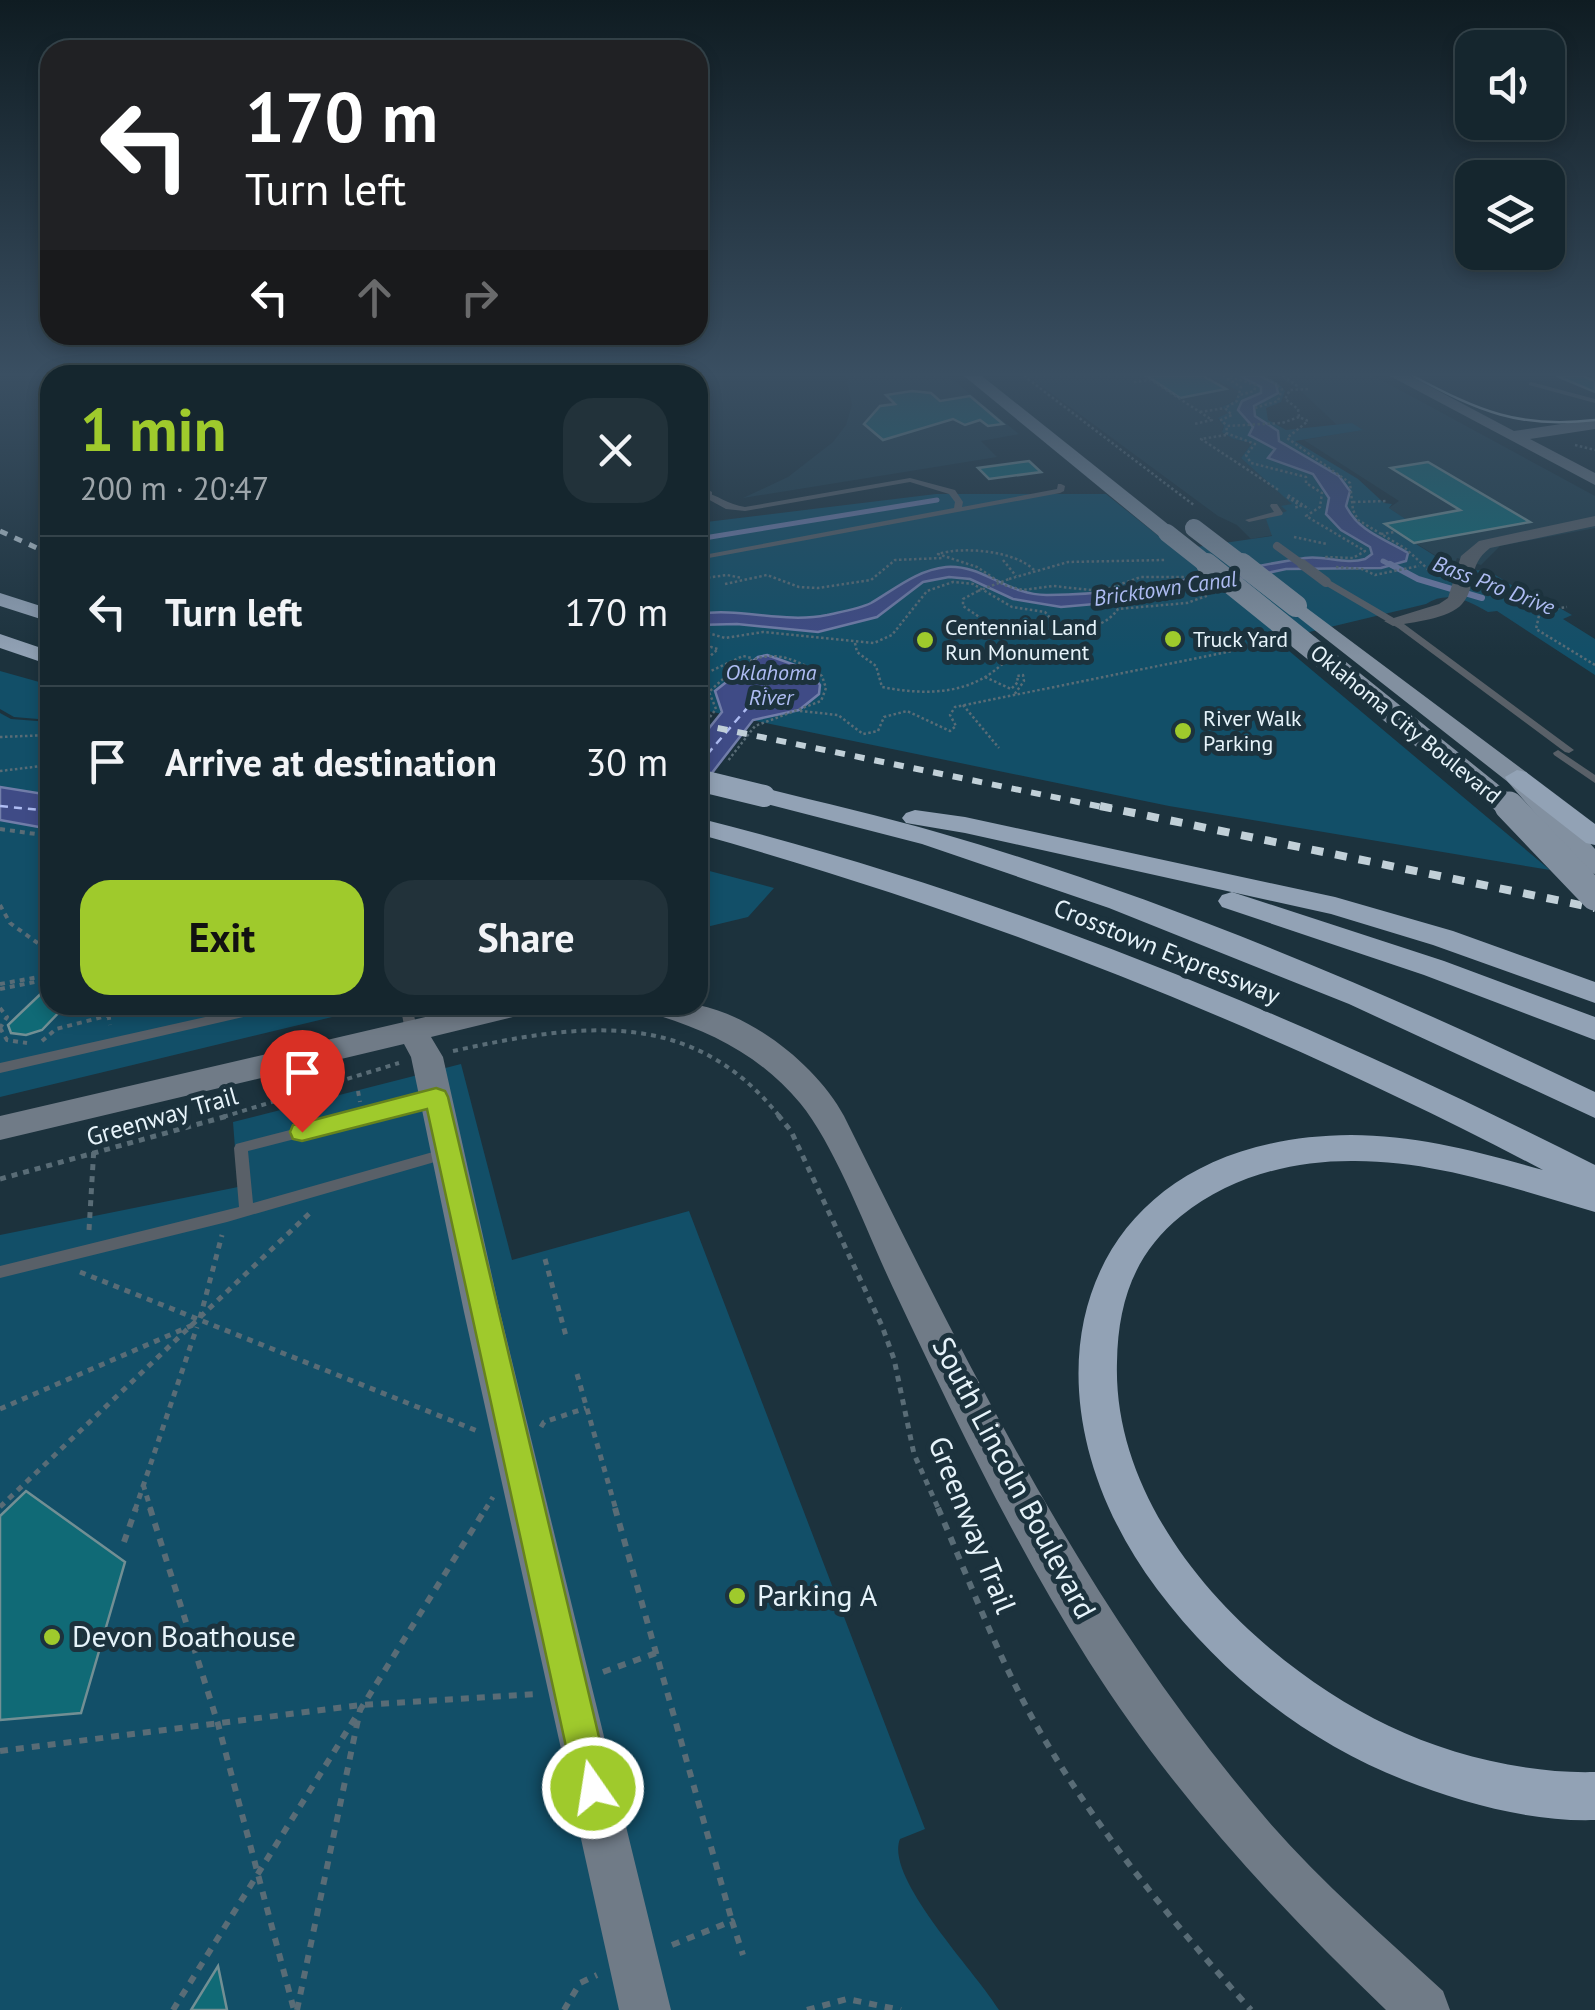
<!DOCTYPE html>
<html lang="en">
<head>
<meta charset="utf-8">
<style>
	:root { --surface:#15262e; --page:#22323a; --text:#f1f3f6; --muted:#9da5aa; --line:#34434a; --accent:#9fca2c }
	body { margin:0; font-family:"PT Sans",sans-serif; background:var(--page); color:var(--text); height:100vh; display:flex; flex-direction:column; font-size:38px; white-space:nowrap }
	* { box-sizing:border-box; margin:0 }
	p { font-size:32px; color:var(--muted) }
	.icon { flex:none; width:55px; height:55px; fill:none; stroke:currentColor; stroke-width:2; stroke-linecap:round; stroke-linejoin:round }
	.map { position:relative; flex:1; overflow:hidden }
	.side { position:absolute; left:40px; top:365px; width:668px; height:650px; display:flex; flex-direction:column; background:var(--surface); border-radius:30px; box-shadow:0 5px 15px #0003,0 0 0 2px var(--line) }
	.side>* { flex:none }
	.top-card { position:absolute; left:40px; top:40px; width:668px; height:305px; border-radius:30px; box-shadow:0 5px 15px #0003,0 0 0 2px var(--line); background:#202124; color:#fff; overflow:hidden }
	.tools { position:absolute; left:1455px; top:30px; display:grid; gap:20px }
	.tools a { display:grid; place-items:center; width:110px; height:110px; border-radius:20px; background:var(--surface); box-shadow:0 5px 15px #0003,0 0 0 2px var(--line); font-size:50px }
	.pin { position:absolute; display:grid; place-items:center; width:85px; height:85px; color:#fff; margin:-102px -42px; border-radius:50% 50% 50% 0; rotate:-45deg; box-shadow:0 0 10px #0007 }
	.pin .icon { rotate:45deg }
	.me { position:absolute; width:110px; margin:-55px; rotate:347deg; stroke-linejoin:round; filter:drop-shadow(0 0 8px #0008) }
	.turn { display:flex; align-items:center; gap:35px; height:210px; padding:0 40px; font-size:45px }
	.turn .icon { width:130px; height:130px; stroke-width:2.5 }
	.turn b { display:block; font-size:70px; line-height:85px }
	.lanes { display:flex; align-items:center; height:95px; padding:0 40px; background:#0003; justify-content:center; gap:50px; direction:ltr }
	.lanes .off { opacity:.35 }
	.round { display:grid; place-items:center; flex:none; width:105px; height:105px; border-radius:30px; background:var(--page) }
	.head { display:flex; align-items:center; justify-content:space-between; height:170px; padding:0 40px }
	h1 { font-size:60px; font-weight:700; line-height:75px; color:var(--accent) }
	.cta { display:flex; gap:20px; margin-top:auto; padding:20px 40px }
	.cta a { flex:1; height:115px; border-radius:30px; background:var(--accent); color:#111; font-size:40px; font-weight:700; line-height:115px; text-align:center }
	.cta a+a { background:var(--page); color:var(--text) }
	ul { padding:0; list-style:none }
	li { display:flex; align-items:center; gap:30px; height:150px; padding:0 40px; border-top:2px solid var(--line) }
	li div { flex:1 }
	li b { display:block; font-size:38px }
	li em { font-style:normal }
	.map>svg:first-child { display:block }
</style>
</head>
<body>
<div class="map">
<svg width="1595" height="2010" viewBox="0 0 1595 2010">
	<rect width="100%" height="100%" fill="#1c323d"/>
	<g fill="#213f4d">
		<path d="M846,376H948L1019,434L981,441L997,457L743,498L788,477L833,442L846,425L852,405Z"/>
		<path d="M1028,376H1209L1239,390L1235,401L1225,405L1228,414L1218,419L1224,426L1222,430L1233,439L1252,443L1241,458L1293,504L1283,507L1288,511L1273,535L1251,539L1237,525L1218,516Z"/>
		<path d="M1276,376H1374L1595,496V528L1500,546L1481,565L1457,558L1454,567L1385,524L1405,519L1389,508L1399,501L1304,440L1361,430L1352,423L1337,425L1300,390Z"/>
	</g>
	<g fill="#124f68">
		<path d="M1209,376C1234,376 1270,368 1285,391L1281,402L1266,408L1268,420L1286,430L1352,423L1363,430L1295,441L1358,479L1384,503L1392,504L1389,508L1407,520L1386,525L1459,571L1487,570L1539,602H1549L1572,615L1563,619L1595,639V675L1497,611L1488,612C1468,600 1447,590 1426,604L1276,640L1550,870L1169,806L698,709V523L936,494H1106L1176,550L1272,536L1266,519L1287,511L1281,506L1292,504L1241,458L1252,443L1233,439L1222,432L1224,426L1218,418L1228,413L1222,407L1235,401L1239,391Z"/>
		<path d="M0,671L50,685V720L14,717L0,709Z"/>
		<path d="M0,713L11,719L50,722V1005H382L0,1097Z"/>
		<path d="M698,868L774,888L748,917L698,929Z"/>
		<path d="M461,1064L512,1260L689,1211L925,1829L900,1839C884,1878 977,1973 999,2010H0V1235L238,1187L233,1122Z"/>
	</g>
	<g fill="#3f4b86" stroke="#717da9" stroke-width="2.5">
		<path d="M1240,376H1260L1276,384L1278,393L1254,406L1255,416L1278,431L1279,441L1339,476L1350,491L1346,506C1359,532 1385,539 1408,553L1406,561L1381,568L1286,569L1140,600L1061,607L1013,599L970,579L949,577L923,582L877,617L818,632L737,624L698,625V614C740,607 783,624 827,615C840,612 859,609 871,603C895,589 917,570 946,567C983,564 1008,596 1048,595C1135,595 1219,571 1305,558C1325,555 1345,565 1365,559L1372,554L1370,547L1341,530L1326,514L1329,498L1313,474L1268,458L1275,449L1249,435L1253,427L1238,410L1242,401L1261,393V387Z"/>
		<path d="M767,655L809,670L820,685L819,694L799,710L753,720L698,791V742L722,712L715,691L758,657Z"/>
		<path d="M0,787L50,795V829L0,820Z"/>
	</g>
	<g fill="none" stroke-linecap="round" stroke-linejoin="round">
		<g stroke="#717da9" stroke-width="5">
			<path d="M698,539L937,500"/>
			<path d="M1383,561L1395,567"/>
		</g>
		<path stroke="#717da9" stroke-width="6" d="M1390,564L1418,579L1482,598"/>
		<g stroke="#aebcf2" stroke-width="2.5" stroke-dasharray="8 6" stroke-linecap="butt">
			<path d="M698,765L766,686L738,673"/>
			<path d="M0,806L50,811"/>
		</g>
	</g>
	<g fill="#106a76" stroke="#728f94" stroke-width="2.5">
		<path d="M1147,376H1203L1226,389L1180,398Z"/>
		<path d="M1557,376H1583L1595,381V392Z"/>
		<path d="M912,391L931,393L940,401L970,396L1003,424L988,426L980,420L965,425L953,419L883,440L864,424L880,406L895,404L886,395Z"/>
		<path d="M1029,461L1041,472L989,479L978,468Z"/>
		<path d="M1428,462L1530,522L1414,543L1385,524L1460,510L1391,468Z"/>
		<path d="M50,985V1005H66L42,1030L26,1035L11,1033L8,1025Z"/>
		<path d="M26,1491L125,1562L81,1713L0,1720V1516Z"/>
		<path d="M218,1966L227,2010H191Z"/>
	</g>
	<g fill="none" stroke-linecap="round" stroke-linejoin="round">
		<g stroke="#596c76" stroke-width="2.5" stroke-dasharray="2.5 2.5" stroke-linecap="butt">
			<path d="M1024,376L1195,506"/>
			<path d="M1145,376L1212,420L1194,424"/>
			<path d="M1223,376L1241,387L1237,401L1225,408L1232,415L1221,420L1227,426"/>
			<path d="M1283,376L1299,387"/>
			<path d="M1230,377L1256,385L1254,391L1240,395"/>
			<path d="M1134,382L1151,380"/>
			<path d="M1308,389L1290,390L1285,399L1298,409L1299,417L1308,421L1287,438L1350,483L1353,510L1358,520L1406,549L1430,571L1443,576"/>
			<path d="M1255,408L1278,401L1282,389L1264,376"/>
			<path d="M1200,412L1225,408"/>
			<path d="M1299,417L1282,423L1227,426L1226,433L1255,444L1246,455L1251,463L1306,477V483L1322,493L1320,507L1306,516L1365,551L1353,558L1325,557"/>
			<path d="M1226,435L1201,439L1280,491"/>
			<path d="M1575,445L1595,450"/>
			<path d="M1288,495L1309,509"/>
			<path d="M1287,497L1301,506L1293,508"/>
			<path d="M1353,502L1388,501"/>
			<path d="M1381,534L1395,532"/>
			<path d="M1294,537L1327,544"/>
			<path d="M1003,560L1016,576"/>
			<path d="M1336,567L1362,569L1375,575L1419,566"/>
			<path d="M1034,570C1015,551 964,546 938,554L977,567L1004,585L1023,590L1053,586L1101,591L1141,577H1187"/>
			<path d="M698,579L727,575L742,578"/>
			<path d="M1009,579L1068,562L1165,560"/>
			<path d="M725,584L767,575L799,587L818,588L871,580L895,560L942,558"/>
			<path d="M1482,586L1540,611L1567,607"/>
			<path d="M1540,611L1536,629L1595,665"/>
			<path d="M1057,626C1080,629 1103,630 1118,609L1187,603L1209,595"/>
			<path d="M698,630L725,638L763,632L874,643L892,635L927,591L953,582L973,584L1012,607L1045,612L1057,626L1040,633L1000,631"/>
			<path d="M855,643L857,652L876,666L882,687C928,696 975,695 1008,658L1000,631L963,606V599L978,591"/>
			<path d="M698,656L711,647L718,649L698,667"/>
			<path d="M698,677L743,656L752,658"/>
			<path d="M985,677L1011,689L1018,682L1017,676L1023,675L1024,681L1014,695"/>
			<path d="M963,705L999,748"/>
			<path d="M800,711L838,715L863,734L878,731L884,717L907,711L950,731L956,726L950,715L955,707L1252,647"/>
			<path d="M698,733L716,709L709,692C749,653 774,643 822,676L826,688L821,701L755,726L727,762"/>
			<path d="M0,737L50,735"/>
			<path d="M0,771L50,765"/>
		</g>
		<g stroke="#596c76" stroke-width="4" stroke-dasharray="5 5" stroke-linecap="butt">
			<path d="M0,829L50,836"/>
			<path d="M0,905L10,923L50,952"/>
			<path d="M0,984L50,975"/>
			<path d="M0,989L50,979"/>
			<path d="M107,1005L110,1025"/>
			<path d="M0,1008L7,1017L0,1028"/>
			<path d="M0,1028L7,1040L27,1043"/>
			<path d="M42,1041L56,1029L122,1012L118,1005"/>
			<path d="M453,1051C578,1024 691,1005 780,1117"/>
			<path d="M358,1091L360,1102"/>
			<path d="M223,1117L399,1063"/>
		</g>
		<g stroke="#596c76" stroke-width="5" stroke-dasharray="6 6" stroke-linecap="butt">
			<path d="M778,1115L791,1131L882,1326L894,1359L914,1454L939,1510"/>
			<path d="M0,1179L231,1115"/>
			<path d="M89,1230L95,1130"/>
			<path d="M545,1259L566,1336"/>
			<path d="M80,1272L480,1432"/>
			<path d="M200,1318L222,1235"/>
			<path d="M577,1374L616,1510"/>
			<path d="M0,1409L195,1324"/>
			<path d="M541,1427L544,1422L586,1408"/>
			<path d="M143,1484L151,1510"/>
			<path d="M0,1507L313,1210"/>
			<path d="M135,1510L197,1327"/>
			<path d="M485,1510L493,1497"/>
		</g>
		<g stroke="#596c76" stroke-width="6" stroke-dasharray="8 8" stroke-linecap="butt">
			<path d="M150,1508L218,1724L294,2010"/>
			<path d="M615,1508L732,1921"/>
			<path d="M938,1508C970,1582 999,1660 1039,1730C1099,1833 1172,1922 1251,2010"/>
			<path d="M124,1542L136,1508"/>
			<path d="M603,1672L656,1653"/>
			<path d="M0,1751L361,1705L537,1694"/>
			<path d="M672,1945L732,1921L743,1955"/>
			<path d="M173,2010L486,1508"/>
			<path d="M297,2010L360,1710"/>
			<path d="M564,2010L580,1983L597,1975"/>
			<path d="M807,2010L847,1999L901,2010"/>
		</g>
		<g fill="#596068" fill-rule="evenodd">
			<path d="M1592,376H1595V381L1592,379Z"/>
			<path d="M1531,382L1595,399V403L1529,385V383Z"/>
			<path d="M910,478L955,490L963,502L962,507L1057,489L1058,484H1061L1065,486L1064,491L1060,493L698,560V556L954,508L955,502L949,494L910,482L745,511L726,509L704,497V493C717,494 728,505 745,507Z"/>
			<path d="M1271,504H1277L1283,513L1282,515L1249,522L1245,520L1274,512L1270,506Z"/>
			<path d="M1323,580H1329L1404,624L1574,750L1569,753L1565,752L1398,628L1323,584Z"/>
			<path d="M1558,750L1595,775V783L1554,755L1553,753Z"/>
			<path d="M259,1005H284L278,1009L0,1073V1063Z"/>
			<path d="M400,1005H412L417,1030L416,1033H406L405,1030Z"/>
			<path d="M434,1093L439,1094L441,1098L439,1102L248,1151L253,1203L447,1148L452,1149L454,1153L452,1157L227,1222L0,1278V1266L239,1207L234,1148L236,1144Z"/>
		</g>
		<g fill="#596068" fill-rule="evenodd">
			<path d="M698,484L712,492V498L698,496Z"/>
			<path d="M1595,516V526L1490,548C1466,566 1478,585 1462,604C1449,619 1412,622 1393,626L1384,621L1439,604L1448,598L1461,556L1479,541Z"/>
		</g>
		<g fill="#707b87" fill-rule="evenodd">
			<path d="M1390,376H1410L1514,431L1595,419V429L1530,439L1595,473V485Z"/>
			<path d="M477,1005H537L533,1012L431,1037L443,1057L500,1312L671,2010H619L464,1312L411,1057L404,1044L0,1140V1116Z"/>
			<path d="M643,1005C660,1005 681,1002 698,1005C754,1016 817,1066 844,1116C968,1365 1085,1609 1269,1822C1322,1883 1384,1936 1443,1991L1450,2010H1386C1274,1903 1171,1791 1088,1660C1014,1543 954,1417 895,1292C869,1238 837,1148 800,1103C759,1054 708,1030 647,1012Z"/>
		</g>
		<g fill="#8290a0" fill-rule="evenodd">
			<path d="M964,376H982L1174,529V537H1160Z"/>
			<path d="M1296,600L1526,772L1595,849V874L1586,872L1508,782L1289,610L1286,606Z"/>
		</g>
		<g fill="#92a2b5" fill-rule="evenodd">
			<path d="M0,593L50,609V622L0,606Z"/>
			<path d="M0,634L50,651V665L0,648Z"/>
			<path d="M1517,770L1526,772L1595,824V845L1586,843L1508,782L1505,777Z"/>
			<path d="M764,788C823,803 882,816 940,833C1165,898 1384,991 1595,1092V1118L1349,1004L1109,908L922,844L755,801L751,796Z"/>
			<path d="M915,810L965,817L1335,897L1453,931L1595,982V1003L1433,945L1331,914L965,833L906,823L902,818L906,813Z"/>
			<path d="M698,818C1011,896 1308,1020 1595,1165V1212C1515,1189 1435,1160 1351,1161C1290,1161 1230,1177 1181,1216C1134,1254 1118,1303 1117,1362C1112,1520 1256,1662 1389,1726C1449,1755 1528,1774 1595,1772V1820C1531,1822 1463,1803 1404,1780C1305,1741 1221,1674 1157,1589C1006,1387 1074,1137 1351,1135C1416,1135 1480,1152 1543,1170C1272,1028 992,916 698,834Z"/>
			<path d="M1232,892L1444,961L1595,1017V1040L1424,975L1222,907L1218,901L1222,895Z"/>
		</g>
		<path stroke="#c1d0d8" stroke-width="2.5" d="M1413,376C1479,411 1519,429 1595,420"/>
		<path stroke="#c1d0d8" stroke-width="5" stroke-dasharray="8 8" stroke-linecap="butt" d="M0,531L50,554"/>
		<path stroke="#c1d0d8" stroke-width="6" stroke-dasharray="10 10" stroke-linecap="butt" d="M698,724L1112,809"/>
		<path stroke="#c1d0d8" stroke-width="8" stroke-dasharray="12 12" stroke-linecap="butt" d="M1100,806L1595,908"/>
		<path stroke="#596c76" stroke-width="2.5" stroke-dasharray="2.5 2.5" stroke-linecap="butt" d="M978,591L1009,579"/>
		<path stroke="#596068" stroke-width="8" d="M1277,546L1306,567"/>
		<path stroke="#596068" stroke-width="10" d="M1302,564L1326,582"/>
		<g stroke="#8290a0" stroke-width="18">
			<path d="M1194,528L1245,567"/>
			<path d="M1167,533L1210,567"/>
		</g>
		<g stroke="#8290a0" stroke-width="22">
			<path d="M1207,564L1511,809"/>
			<path d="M1242,564L1296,606"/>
		</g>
		<path stroke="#8290a0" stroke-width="29" d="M1509,806L1595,896"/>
		<path stroke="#92a2b5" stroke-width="22" d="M698,780L764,796"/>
	</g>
	<linearGradient id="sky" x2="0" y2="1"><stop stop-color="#0f1c22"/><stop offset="0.57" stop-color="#3a4f62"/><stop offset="1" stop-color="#3a4f62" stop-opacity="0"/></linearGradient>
	<rect width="1595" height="657" fill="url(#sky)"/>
	<path fill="#9fca2c" stroke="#67831d" stroke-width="2.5" d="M436,1088L445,1091L448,1097L611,1788L606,1800L593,1806L580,1800L575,1788L427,1109L302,1141L293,1139L290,1132L293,1125L302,1123Z"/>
	<g fill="#9fca2c" stroke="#1c323d" stroke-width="4">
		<circle cx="1173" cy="639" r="10"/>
		<circle cx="925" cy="640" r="10"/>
		<circle cx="1183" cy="731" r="10"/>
		<circle cx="737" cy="1596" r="10"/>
		<circle cx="52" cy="1637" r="10"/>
	</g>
	<g text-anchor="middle" stroke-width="10" stroke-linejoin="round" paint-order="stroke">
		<g font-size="22" font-style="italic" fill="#aebcf2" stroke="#1c323d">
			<text transform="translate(1494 585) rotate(21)" y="8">Bass Pro Drive</text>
			<text transform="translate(1165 588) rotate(-8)" y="8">Bricktown Canal</text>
			<text x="771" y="680">Oklahoma<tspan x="771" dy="25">River</tspan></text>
		</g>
		<g font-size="22" fill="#e6f3fa" stroke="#1c323d" text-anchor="start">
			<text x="945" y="635">Centennial Land<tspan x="945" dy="25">Run Monument</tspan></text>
			<text x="1193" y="647">Truck Yard</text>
			<text x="1203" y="726">River Walk<tspan x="1203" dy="25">Parking</tspan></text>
		</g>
		<g font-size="22" fill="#e6f3fa" stroke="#1c323d">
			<text transform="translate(1406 724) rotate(39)" y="8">Oklahoma City Boulevard</text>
		</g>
		<g font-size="25" fill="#e6f3fa" stroke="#1c323d">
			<text transform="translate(1167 951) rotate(22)" y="9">Crosstown Expressway</text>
			<text transform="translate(162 1116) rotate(-16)" y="9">Greenway Trail</text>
		</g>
		<g font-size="30" fill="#e6f3fa" stroke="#1c323d">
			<text transform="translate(1014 1478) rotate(62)" y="10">South Lincoln Boulevard</text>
			<text transform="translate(972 1525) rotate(68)" y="10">Greenway Trail</text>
		</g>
		<g font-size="30" fill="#e6f3fa" stroke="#1c323d" text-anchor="start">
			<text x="757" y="1606">Parking A</text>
			<text x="72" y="1647">Devon Boathouse</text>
		</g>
	</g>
</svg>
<div class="tools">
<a><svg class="icon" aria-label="sound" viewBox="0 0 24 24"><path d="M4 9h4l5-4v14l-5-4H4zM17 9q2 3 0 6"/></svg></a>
<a><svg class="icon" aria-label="layers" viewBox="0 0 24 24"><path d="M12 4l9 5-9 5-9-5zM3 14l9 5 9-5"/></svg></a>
</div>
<div class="pin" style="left:302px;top:1132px;background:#d93025"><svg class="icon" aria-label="arrive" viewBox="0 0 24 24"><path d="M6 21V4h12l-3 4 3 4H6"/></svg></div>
<svg class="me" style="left:593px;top:1788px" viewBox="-20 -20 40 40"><circle r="17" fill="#9fca2c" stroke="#fff" stroke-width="3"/><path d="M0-11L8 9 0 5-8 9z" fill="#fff"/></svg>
<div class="top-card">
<div class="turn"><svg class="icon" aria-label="left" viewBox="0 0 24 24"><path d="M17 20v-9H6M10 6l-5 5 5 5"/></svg><div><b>170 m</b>Turn left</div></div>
<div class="lanes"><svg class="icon" aria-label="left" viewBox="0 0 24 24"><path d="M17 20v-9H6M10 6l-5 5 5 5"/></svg><svg class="icon off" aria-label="ahead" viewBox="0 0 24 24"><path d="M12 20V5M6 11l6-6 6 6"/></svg><svg class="icon off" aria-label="right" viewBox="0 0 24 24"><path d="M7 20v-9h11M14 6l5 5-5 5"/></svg></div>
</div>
<section class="side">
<div class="head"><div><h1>1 min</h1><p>200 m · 20:47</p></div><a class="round"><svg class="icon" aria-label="close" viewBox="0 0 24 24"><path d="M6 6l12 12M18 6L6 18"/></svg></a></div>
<ul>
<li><svg class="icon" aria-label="left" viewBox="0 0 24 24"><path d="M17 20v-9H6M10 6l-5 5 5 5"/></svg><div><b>Turn left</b></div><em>170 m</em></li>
<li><svg class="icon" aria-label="arrive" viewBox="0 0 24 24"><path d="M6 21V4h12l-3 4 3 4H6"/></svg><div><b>Arrive at destination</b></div><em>30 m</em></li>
</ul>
<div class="cta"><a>Exit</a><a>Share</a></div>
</section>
</div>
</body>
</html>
